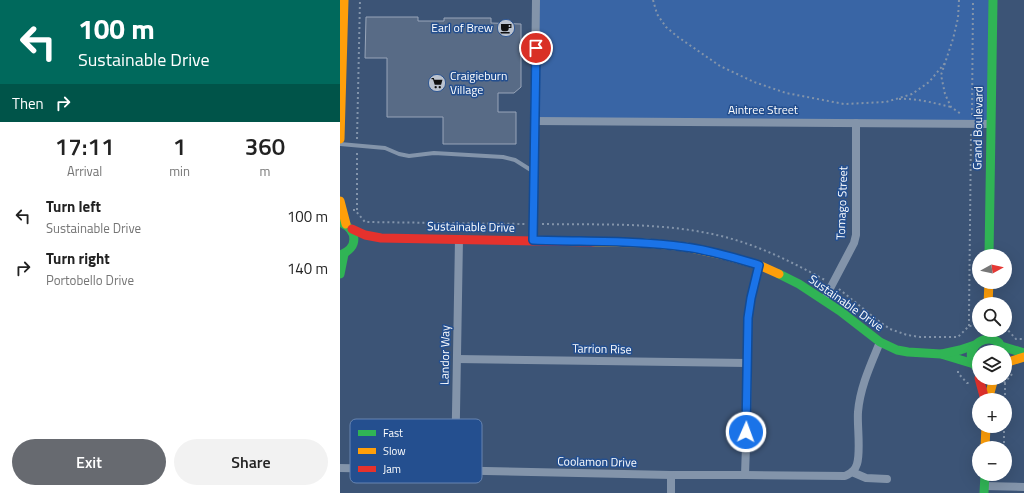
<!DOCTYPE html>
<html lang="en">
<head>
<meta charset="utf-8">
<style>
	:root { --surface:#fff; --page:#f2f2f2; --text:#222; --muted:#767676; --accent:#676a70 }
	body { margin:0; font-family:"Titillium Web",sans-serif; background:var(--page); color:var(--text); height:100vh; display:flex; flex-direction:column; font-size:15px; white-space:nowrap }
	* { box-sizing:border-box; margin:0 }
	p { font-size:13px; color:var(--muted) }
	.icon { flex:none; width:22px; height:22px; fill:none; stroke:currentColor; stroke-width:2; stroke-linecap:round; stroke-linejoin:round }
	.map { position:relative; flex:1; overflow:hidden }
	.sheet { display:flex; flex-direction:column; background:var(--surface); width:340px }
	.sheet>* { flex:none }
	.guide { background:#00695c; color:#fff; overflow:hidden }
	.needle { width:26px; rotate:82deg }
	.buttons { position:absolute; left:632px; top:249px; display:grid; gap:8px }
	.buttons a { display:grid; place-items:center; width:40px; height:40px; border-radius:50%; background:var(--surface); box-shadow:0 4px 16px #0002; font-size:20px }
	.pin { position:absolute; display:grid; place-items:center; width:34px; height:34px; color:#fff; margin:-17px; border:2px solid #fff; border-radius:50%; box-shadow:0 1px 4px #0007 }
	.me { position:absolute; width:44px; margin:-22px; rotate:2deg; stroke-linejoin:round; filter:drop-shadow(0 0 3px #0008) }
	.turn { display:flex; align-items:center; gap:14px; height:84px; padding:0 12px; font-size:18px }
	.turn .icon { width:52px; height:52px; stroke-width:2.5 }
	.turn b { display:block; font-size:28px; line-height:34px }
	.then { display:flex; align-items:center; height:38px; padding:0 12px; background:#0003; gap:8px; font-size:15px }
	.eta { display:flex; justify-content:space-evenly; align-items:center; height:68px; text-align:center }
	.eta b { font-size:24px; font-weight:600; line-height:28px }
	.action { display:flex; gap:8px; margin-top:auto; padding:8px 12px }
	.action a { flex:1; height:46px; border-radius:24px; background:var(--accent); color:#fff; font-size:16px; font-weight:600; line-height:46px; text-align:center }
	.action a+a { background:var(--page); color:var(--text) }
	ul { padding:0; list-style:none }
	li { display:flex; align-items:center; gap:12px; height:52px; padding:0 12px }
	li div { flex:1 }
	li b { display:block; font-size:15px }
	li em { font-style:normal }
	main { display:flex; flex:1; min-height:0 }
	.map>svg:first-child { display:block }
</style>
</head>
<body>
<main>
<section class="sheet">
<div class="guide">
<div class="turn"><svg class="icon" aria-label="left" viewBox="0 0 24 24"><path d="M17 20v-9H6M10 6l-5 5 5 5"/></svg><div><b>100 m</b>Sustainable Drive</div></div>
<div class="then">Then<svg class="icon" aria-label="right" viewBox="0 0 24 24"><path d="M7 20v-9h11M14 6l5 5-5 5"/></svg></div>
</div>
<div class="eta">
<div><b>17:11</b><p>Arrival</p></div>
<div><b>1</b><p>min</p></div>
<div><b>360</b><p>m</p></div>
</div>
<ul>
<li><svg class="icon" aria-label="left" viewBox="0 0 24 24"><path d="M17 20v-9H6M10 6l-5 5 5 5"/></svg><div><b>Turn left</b><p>Sustainable Drive</p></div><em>100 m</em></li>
<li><svg class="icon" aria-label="right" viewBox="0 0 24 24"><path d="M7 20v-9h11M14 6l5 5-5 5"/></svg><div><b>Turn right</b><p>Portobello Drive</p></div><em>140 m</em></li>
</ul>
<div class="action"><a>Exit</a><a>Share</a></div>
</section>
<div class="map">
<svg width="684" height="493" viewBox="0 0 684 493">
	<rect width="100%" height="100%" fill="#3c5476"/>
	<path fill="#3965a5" d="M196,0H653L650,124L195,121Z"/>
	<path fill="#586b86" stroke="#98a5b9" d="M26,17H78V21H104V18H151V23L181,24V87L174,93H158V112H176V144H103V117H47V58H25Z"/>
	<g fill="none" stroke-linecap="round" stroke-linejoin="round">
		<g stroke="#8394aa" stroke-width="2" stroke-dasharray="2 3" stroke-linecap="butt">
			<path d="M313,0L317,14L326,27L338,37L380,66L414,82L446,93L504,104L546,102L572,94L589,82L605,63"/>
			<path d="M619,0L618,18L613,39L601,75L605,94L611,107L621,114"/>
			<path d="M559,99C576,98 594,103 611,107"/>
			<path d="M632,115L633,0"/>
			<path d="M17,139L20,0"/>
			<path d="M17,153V213"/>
			<path d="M13,210H15L25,222L185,224"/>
			<path d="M202,224C262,225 323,222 381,236C418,245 452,262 485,280"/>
			<path d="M499,289L536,319L550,329L567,335L580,337H618L629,326H639"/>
			<path d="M629,326V315L631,133"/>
			<path d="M665,327L676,339H684"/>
			<path d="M618,371V373L627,383H630"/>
			<path d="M664,383L674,372"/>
			<path d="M665,400V383"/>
			<path d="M664,448V426"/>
		</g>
		<path stroke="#8394aa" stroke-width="4" d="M0,144L45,148L59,154L69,156L94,153L163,157L175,160L194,172"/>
		<g stroke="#8394aa" stroke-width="8">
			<path d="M195,121L650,124"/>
			<path d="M193,240L196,0"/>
			<path d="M484,300L514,243L516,235V123"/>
			<path d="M117,359L407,363"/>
			<path d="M0,468L331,475H405L505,476C511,473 515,471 517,464C521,451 517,426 518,412C520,387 531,364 540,342"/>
			<path d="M115,471L119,239"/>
			<path d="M512,472L526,478L547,479"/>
			<path d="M405,475L407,416L408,318L411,298L419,265"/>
			<path d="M644,486L684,487"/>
			<path d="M331,493V475"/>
		</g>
		<g stroke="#30b455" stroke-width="9">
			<path d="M0,222C18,230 19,248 0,255"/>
			<path d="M649,256L653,0"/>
			<path d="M0,274L4,254"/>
			<path d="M439,274L459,284L500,311L540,342L557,350L568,352L601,354L634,364"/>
			<path d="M661,346L684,353"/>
			<path d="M602,354L620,350L635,345"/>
			<path d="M637,368C635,366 633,362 632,360C627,345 648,332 659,343C661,346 662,349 663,352"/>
			<path d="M644,493L645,474"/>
		</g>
		<g stroke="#ff9f0a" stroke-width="9">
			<path d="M0,139L4,0"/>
			<path d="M0,201L6,224"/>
			<path d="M253,242L306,243L346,247L383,255L419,265L439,274"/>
			<path d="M648,304L649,282"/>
			<path d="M665,363L684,357"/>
			<path d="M648,400L654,378"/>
			<path d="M645,448L646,426"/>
		</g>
		<g stroke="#e5322d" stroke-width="9">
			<path d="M12,229L25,235L41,238L253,242"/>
			<path d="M639,378L645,400"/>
		</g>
	</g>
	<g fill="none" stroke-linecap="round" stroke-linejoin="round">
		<defs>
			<path id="route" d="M196,48L193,240C243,242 295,240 345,247C370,250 395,258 419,265L411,298L408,318L406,432"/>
		</defs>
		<use href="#route" stroke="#114b97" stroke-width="10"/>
		<use href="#route" stroke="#1a73e8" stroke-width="7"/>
	</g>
	<defs>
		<symbol id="cafe-disc" viewBox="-11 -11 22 22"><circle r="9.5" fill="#bbc3cf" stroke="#244f8f"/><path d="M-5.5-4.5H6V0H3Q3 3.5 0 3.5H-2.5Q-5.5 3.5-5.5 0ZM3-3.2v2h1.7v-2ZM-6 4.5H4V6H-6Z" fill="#111"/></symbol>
		<symbol id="supermarket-disc" viewBox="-11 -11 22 22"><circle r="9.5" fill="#bbc3cf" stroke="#244f8f"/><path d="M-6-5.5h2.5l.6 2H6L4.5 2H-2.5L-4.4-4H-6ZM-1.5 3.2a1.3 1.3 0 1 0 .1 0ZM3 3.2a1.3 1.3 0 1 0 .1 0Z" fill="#111"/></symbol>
	</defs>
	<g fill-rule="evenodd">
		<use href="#cafe-disc" x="156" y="18" width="20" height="20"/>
		<use href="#supermarket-disc" x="87" y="73" width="20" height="20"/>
	</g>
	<g text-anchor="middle" stroke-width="3" stroke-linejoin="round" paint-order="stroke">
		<g font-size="12" fill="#fff" stroke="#244f8f" text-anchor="end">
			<text x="153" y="32">Earl of Brew</text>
			<text x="110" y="80" text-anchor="start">Craigieburn<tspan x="110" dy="14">Village</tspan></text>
		</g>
		<g font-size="12" fill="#fff" stroke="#244f8f">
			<text x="423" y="114">Aintree Street</text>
			<text transform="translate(638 128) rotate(-89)" y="4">Grand Boulevard</text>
			<text transform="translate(502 203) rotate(-88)" y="4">Tomago Street</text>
			<text transform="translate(131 227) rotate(1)" y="4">Sustainable Drive</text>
			<text transform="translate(506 303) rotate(35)" y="4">Sustainable Drive</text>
			<text transform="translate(262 349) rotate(1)" y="4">Tarrion Rise</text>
			<text transform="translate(105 355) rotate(-89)" y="4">Landor Way</text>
			<text transform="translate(257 462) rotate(1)" y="4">Coolamon Drive</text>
		</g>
	</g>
	<rect x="10" y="419" width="132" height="64" rx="6" fill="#244f8f" stroke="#6684b1" stroke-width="1"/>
	<rect x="18" y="430" width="18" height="6" fill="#30b455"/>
	<rect x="18" y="448" width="18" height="6" fill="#ff9f0a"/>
	<rect x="18" y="466" width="18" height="6" fill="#e5322d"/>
	<g font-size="11" fill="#fff">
		<text x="43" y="437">Fast</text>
		<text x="43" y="455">Slow</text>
		<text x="43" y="473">Jam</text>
	</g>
</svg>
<div class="buttons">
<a><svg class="needle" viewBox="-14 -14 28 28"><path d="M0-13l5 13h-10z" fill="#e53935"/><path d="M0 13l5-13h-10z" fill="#767676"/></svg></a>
<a><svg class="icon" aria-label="search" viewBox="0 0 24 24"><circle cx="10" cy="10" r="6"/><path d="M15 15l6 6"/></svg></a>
<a><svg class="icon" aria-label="layers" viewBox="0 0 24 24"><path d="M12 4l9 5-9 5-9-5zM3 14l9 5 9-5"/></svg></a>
<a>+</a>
<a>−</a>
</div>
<div class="pin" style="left:196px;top:48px;background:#d93025"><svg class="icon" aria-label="arrive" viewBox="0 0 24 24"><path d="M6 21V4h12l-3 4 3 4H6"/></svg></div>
<svg class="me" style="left:406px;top:432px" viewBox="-20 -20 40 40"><circle r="17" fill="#1a73e8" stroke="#fff" stroke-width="3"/><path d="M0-11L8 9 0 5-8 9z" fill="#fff"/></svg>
</div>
</main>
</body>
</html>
